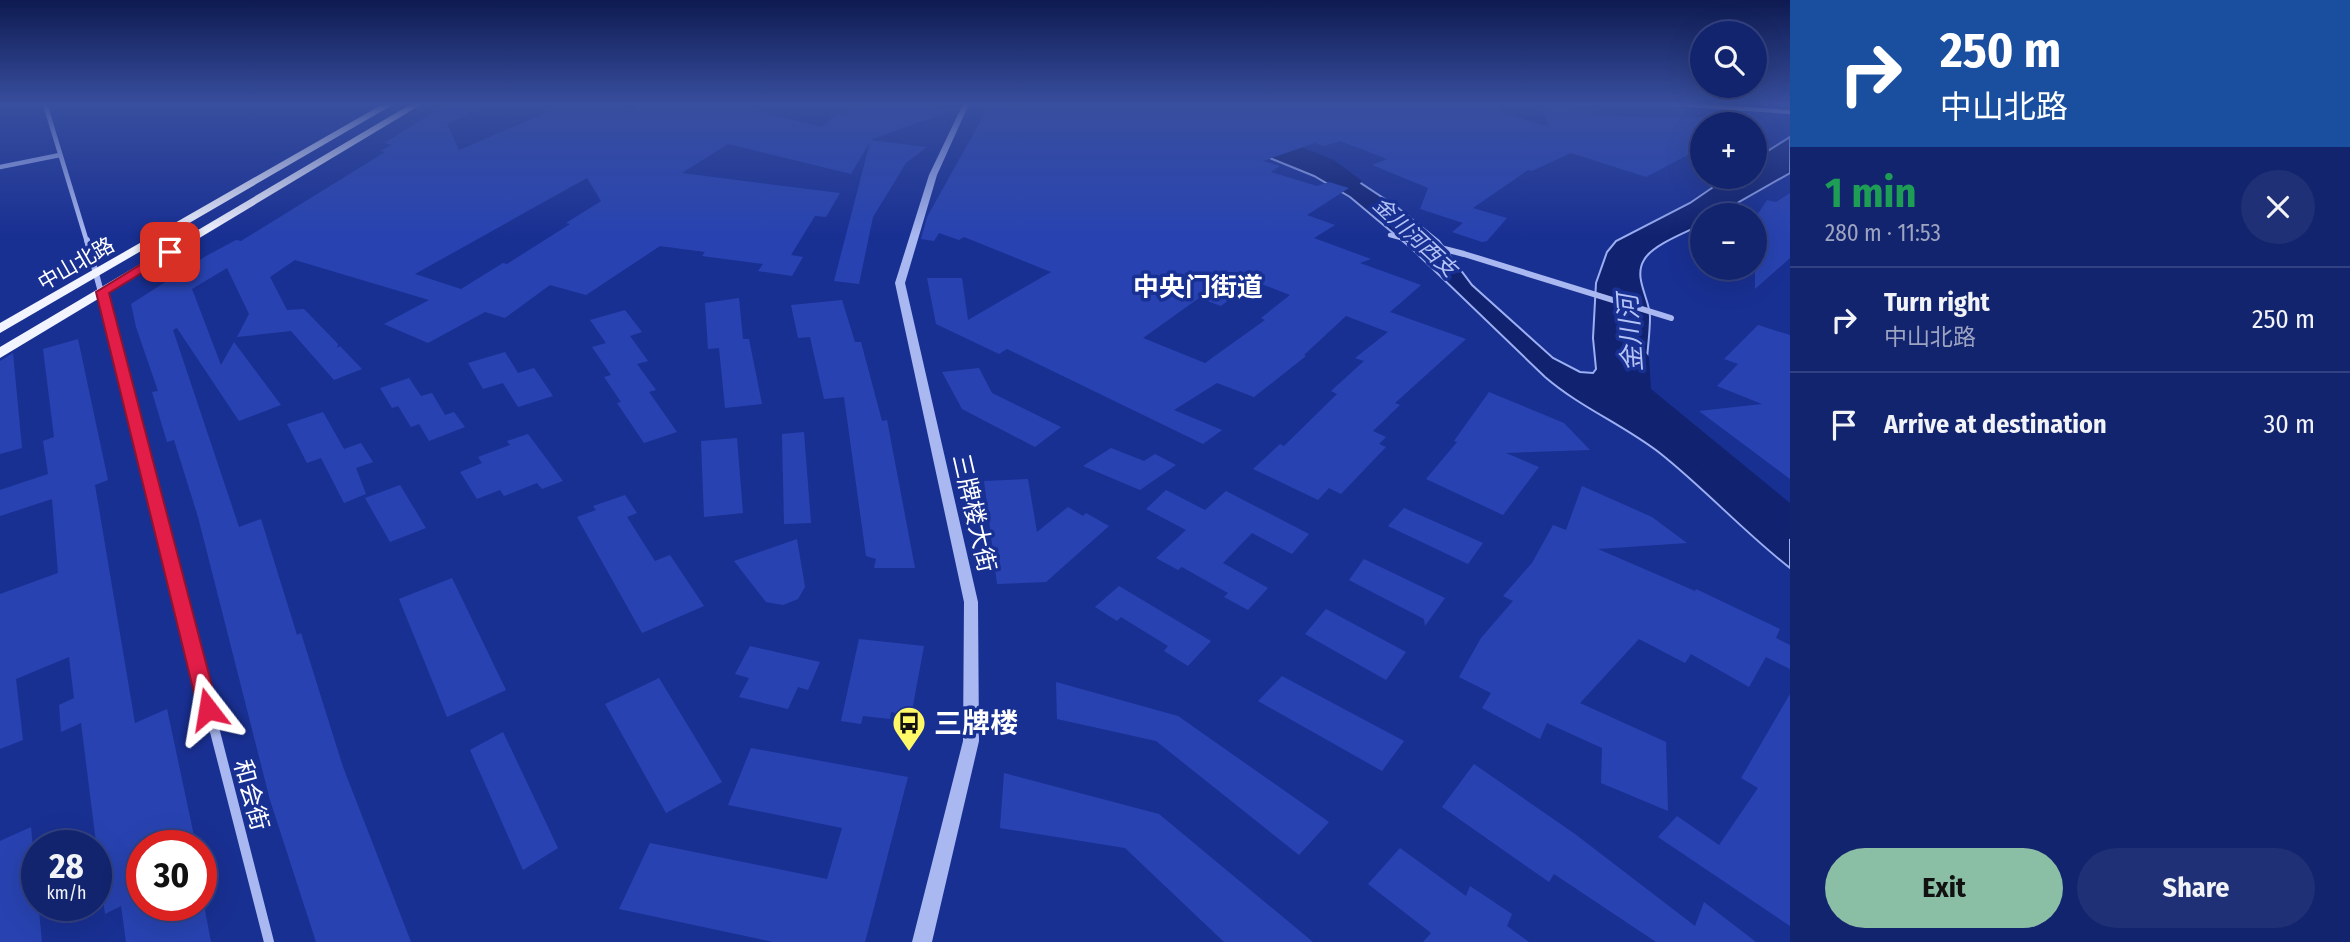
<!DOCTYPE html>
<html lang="en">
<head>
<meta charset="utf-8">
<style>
	:root { --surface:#13246e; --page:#203076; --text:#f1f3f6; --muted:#9da4c2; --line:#324181; --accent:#8abfa5 }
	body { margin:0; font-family:"Fira Sans Condensed","Noto Sans SC",sans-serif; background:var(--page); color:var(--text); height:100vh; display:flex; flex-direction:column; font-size:26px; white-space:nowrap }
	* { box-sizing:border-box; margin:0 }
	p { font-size:23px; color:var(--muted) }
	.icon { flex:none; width:38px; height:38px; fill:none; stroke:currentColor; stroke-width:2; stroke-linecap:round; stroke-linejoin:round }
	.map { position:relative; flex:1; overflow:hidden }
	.drawer { display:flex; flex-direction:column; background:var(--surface); width:560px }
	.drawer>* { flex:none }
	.banner { background:#1a4fa0; color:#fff; overflow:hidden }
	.buttons { position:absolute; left:1690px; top:21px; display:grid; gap:14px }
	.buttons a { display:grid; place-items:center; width:77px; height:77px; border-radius:50%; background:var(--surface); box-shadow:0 7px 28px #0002,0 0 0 2px var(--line); font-size:35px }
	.speed { position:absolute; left:21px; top:830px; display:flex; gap:14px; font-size:35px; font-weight:700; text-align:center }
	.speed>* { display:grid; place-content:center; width:91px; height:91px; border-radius:50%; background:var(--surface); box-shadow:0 7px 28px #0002,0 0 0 2px var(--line); line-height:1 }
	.speed small { font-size:18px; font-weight:400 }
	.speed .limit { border:10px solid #d22; background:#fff; color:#111 }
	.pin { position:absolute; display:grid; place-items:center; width:60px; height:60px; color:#fff; margin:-30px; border-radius:14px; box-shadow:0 4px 10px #0006 }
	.me { position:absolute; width:77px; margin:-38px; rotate:346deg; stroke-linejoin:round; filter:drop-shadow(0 0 5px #0008) }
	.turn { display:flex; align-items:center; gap:24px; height:147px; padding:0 35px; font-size:32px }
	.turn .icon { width:91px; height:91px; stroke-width:2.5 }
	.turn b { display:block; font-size:49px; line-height:60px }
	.round { display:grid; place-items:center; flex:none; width:74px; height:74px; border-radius:37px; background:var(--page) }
	.summary { display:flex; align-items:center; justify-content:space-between; height:119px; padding:0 35px }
	h1 { font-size:42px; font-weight:700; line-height:52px; color:#1e9e55 }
	.action { display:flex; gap:14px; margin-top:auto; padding:14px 35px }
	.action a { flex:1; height:80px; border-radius:42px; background:var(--accent); color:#111; font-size:28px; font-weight:700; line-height:80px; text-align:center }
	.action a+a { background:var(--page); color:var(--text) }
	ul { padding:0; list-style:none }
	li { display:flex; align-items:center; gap:21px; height:105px; padding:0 35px; border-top:2px solid var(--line) }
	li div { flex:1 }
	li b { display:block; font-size:26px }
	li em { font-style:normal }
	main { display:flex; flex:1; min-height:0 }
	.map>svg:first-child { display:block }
</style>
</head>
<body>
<main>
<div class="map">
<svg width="1790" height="942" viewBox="0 0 1790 942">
	<rect width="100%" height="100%" fill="#193093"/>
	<path fill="#112270" stroke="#9caff2" stroke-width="2" d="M1156,104H1180L1359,182L1397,207L1439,241L1472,285L1553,358L1580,372L1593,373L1596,369L1593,338L1596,283L1607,252L1616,241L1690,203L1728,177H1755V159L1790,137V173L1716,215H1703V224C1687,232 1652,245 1644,260C1633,278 1650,299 1650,317C1650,348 1641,378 1649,408L1790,515V568C1745,533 1706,490 1661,454C1624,425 1581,408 1545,377L1411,248L1350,197L1314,176L1225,140Z"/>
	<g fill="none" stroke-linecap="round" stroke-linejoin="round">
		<g fill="#112270" fill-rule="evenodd">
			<path d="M1165,104H1194L1334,160L1362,181L1358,186C1339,191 1330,177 1314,169C1267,146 1217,129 1168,109Z"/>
			<path d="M1632,347L1644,350L1649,357L1651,389L1790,503V539L1776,535L1622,399C1613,388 1612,362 1620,350Z"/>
		</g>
	</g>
	<g fill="#2843b1" fill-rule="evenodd">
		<path d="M447,104H491L447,124L459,150L567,104H600L634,113L635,104H727L822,127L836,114L846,115L856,104H897L950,111L870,140L927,147L906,163L873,217L859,284L834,281L870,142L851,174L728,144L682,173L840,193L826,217L815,216L791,255L803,257L792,276L758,271L763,264L702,256L705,252L660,246L586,295L550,285L505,318L485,312L428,343L384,324L429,300L295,260L270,277L287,310L304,309L338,344L337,348L340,346L362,369L334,380L291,331L237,337L249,314L227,268L192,289L221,365L234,342L281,405L239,421L177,328L173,330L239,527L261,519L297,635L301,633L343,767L411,942H316L270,800L198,517L174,440L167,442L152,392L158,391L136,327L131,304L206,256L236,240L241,241L385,152L379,151L392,145L384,143ZM587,178L601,201L566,223L570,224L507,264L503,263L461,289L415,274Z"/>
		<path d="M990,104H1077L1093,109L1107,104L1122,107L1131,104L1146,108L1147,104H1468L1498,107L1501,112L1549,127L1541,107L1596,110L1590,115L1703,118V147L1646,177L1571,153L1532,171L1528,170L1473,208L1507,218L1487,241L1482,242L1452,232L1463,223L1420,209L1428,188L1372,165L1387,159L1340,141L1324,146L1315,143L1263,161L1280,166L1271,172L1317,186L1329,182L1349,188L1307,215L1335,225L1314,238L1371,259L1360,263L1421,285L1390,312L1466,339L1395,403L1400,405L1373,431L1386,437L1379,444L1386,447L1341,494L1329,488L1318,500L1253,469L1280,444L1284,446L1337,394L1331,391L1364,361L1355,358L1388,332L1346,316L1304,355L1306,356L1254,397L1217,383L1174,410L1222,430L1203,444L1007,349L999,354L936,324L927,278H962L968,320L1051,272L964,237L959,240L939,233L934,241L921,239L927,217ZM1254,281L1290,295L1261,318L1265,320L1205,363L1143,338L1199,298L1221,306Z"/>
		<path d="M1790,193V258L1755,289V218L1767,200L1776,202Z"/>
		<path d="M739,298L743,339H749L762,404L725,408L719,348L708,349L705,303Z"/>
		<path d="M842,300L855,342H861L882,421L887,420L915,568H874L876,559L866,556L844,397L824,399L810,337L798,338L791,305Z"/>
		<path d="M625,310L642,332L630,336L648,361L637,364L656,390L649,392L677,432L644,443L617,403L621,402L604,377L611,375L592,347L606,343L590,320Z"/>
		<path d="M1758,325L1790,335V479L1699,411L1762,404L1717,386L1738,364L1724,359Z"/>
		<path d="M78,339L108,480L95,485L135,723L167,709L196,845H142V905H204L211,942H126L121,906L105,914L81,723L61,732L59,705L74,698L69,657L16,679L23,740L0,749V594L58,573L52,499L0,516V490L48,474L43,441L54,437L43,349Z"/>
		<path d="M505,352L518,373L534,368L553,396L518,407L503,383L483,389L468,363Z"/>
		<path d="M13,353L22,448L0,454V361Z"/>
		<path d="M979,368L992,393L1061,427L1035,447L962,409L942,372Z"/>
		<path d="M409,378L421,396L432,393L445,415L454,412L465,427L429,441L419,424L411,427L398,406L392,408L380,388Z"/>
		<path d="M1489,392L1564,423L1590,450L1506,453L1539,467L1503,515L1426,479L1457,442L1454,441Z"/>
		<path d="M323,412L344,449L361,443L373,462L356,468L366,494L344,503L321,458L307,463L287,424Z"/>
		<path d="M804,432L811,523L784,524L782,434Z"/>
		<path d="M528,434L563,481L542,489L537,483L504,496L500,490L477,499L460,472L482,463L478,457L510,445L507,441Z"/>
		<path d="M737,438L743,513L704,517L701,441Z"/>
		<path d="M1111,448L1144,461L1155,454L1176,465L1140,490L1083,466Z"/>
		<path d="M1028,479L1037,532L1068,507L1083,516L1086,513L1109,526L1046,582L997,584L984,481Z"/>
		<path d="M400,485L426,528L390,542L365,498Z"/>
		<path d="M1582,486L1652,517L1687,543L1598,549L1695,591L1696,589L1780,629L1776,638L1790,645V669L1766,657L1749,687L1691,654L1685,663L1639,639L1580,703L1666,742L1668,811L1601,783L1602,748L1547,723L1540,739L1482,708L1491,693L1459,677L1481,638L1513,601L1503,596L1532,563L1553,525L1566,530Z"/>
		<path d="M1166,490L1205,510L1226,491L1309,534L1292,554L1252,533L1223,563L1268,588L1248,610L1224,597L1228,593L1182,567L1178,570L1156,558L1186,530L1146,509Z"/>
		<path d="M625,495L637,513L627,517L655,561L670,555L704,606L642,633L577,517L596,510L593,506Z"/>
		<path d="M1404,508L1483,543L1468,564L1388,526Z"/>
		<path d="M797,539L805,587L798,599L783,605L766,602L734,561Z"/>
		<path d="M1364,559L1445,598L1425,626L1424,619L1349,580Z"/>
		<path d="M452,578L506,690L447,717L399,599Z"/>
		<path d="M1119,586L1211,641L1188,666L1164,651L1168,646L1121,617L1117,621L1095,607Z"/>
		<path d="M1326,609L1406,652L1386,680L1305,634Z"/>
		<path d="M859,639L924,646L911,716L891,712L890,719L863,716L861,724L841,721Z"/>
		<path d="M750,646L820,662L808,690L798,687L788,709L739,697L749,678L735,674Z"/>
		<path d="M1282,676L1404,741L1382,771L1258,701Z"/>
		<path d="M659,678L722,782L666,813L605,704Z"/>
		<path d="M1056,682L1178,716L1329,822L1299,855L1156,741L1057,719Z"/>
		<path d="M1790,694V926L1658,837L1677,816L1719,845L1758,788L1741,778Z"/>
		<path d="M503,732L558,848L523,870L470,750Z"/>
		<path d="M751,748L908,777L865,942H773L619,909L650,843L827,879L842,828L728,805Z"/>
		<path d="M1474,764L1575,834L1695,926L1704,902L1756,942H1656L1554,874L1549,882L1442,807Z"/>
		<path d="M1004,773L1159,814L1313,942H1224L1125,848L1000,828Z"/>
		<path d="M31,827L42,942H0V841Z"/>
		<path d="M1400,848L1466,896L1470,886L1512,914L1507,926L1529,942H1423L1431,933L1368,884Z"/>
	</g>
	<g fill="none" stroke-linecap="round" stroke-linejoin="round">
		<g stroke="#a9b8f0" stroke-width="4.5">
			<path d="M45,104L87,242"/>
			<path d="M0,167L60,155"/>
			<path d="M1390,235L1416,242"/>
		</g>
		<g stroke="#a9b8f0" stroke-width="6">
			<path d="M87,240L135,419"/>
			<path d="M1409,240L1464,254L1671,318"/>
		</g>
		<path stroke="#a9b8f0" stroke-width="8" d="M135,417L194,648"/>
		<path stroke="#a9b8f0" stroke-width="10" d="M193,646L269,942"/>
		<path fill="#a9b8f0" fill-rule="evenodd" d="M963,104H969L937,175L905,283L978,602L979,741L932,942H912L963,741L964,602L895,283L929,175Z"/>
		<path fill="#d7defb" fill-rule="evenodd" d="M1670,104H1703L1790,110V114L1674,106Z"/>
		<g fill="#f2f4ff" fill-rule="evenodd">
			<path d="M383,104H394L0,333V323Z"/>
			<path d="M411,104H422L0,358V347Z"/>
		</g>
	</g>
	<linearGradient id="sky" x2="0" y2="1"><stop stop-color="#0e1a51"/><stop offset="0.44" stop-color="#384e9e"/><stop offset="1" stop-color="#384e9e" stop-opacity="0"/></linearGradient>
	<rect width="1790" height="236" fill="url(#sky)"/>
	<path fill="#e11d48" stroke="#92132f" stroke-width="2" d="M166,249L176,252L109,293L218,709L215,715L208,718L201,715L198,709L96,292Z"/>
	<defs>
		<symbol id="bus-pin" viewBox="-11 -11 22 30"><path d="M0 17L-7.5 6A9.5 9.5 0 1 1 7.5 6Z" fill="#fff968" stroke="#193093"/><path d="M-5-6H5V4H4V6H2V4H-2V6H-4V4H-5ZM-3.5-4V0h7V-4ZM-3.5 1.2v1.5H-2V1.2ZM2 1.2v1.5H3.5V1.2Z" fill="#111"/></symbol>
	</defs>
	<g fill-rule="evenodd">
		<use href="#bus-pin" x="890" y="704" width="38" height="52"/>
	</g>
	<g text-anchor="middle" stroke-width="7" stroke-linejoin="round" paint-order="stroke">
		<g font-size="21" font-style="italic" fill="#b5c3f6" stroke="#193093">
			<text transform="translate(1415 237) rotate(43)" y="7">金川河西支</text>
		</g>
		<g font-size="21" fill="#fff" stroke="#193093">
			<text transform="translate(76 264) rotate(-30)" y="7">中山北路</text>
		</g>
		<g font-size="24" fill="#fff" stroke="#193093">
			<text transform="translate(974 513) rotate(77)" y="8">三牌楼大街</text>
			<text transform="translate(251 795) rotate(75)" y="8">和会街</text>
		</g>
		<g font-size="26" font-weight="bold" fill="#fff" stroke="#193093">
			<text x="1198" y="296">中央门街道</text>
		</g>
		<g font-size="26" font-style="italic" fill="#b5c3f6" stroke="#193093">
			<text transform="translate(1630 333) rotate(-94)" y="9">金川河</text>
		</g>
		<g font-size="28" font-weight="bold" fill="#fff" stroke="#193093" text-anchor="start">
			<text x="934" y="733">三牌楼</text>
		</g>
	</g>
</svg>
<div class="buttons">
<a><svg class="icon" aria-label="search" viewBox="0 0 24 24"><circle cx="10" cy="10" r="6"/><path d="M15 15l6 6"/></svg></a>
<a>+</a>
<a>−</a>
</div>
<div class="speed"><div>28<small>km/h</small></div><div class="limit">30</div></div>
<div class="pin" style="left:170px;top:252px;background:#d93025"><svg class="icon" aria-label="arrive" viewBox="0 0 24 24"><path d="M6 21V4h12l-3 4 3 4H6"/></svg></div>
<svg class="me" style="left:208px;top:709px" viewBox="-20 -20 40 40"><path d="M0-17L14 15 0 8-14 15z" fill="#e11d48" stroke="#fff" stroke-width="4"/></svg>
</div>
<section class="drawer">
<div class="banner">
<div class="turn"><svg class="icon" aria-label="right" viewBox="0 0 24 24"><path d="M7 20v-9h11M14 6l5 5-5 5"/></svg><div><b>250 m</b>中山北路</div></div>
</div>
<div class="summary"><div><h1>1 min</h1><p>280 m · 11:53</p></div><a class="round"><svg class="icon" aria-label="close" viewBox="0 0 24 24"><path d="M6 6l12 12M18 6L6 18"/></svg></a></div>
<ul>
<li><svg class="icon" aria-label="right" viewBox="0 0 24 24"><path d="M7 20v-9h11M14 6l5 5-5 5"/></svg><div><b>Turn right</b><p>中山北路</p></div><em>250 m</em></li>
<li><svg class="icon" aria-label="arrive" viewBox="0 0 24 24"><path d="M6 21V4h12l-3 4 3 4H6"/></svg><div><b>Arrive at destination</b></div><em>30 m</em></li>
</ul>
<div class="action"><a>Exit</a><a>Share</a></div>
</section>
</main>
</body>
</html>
